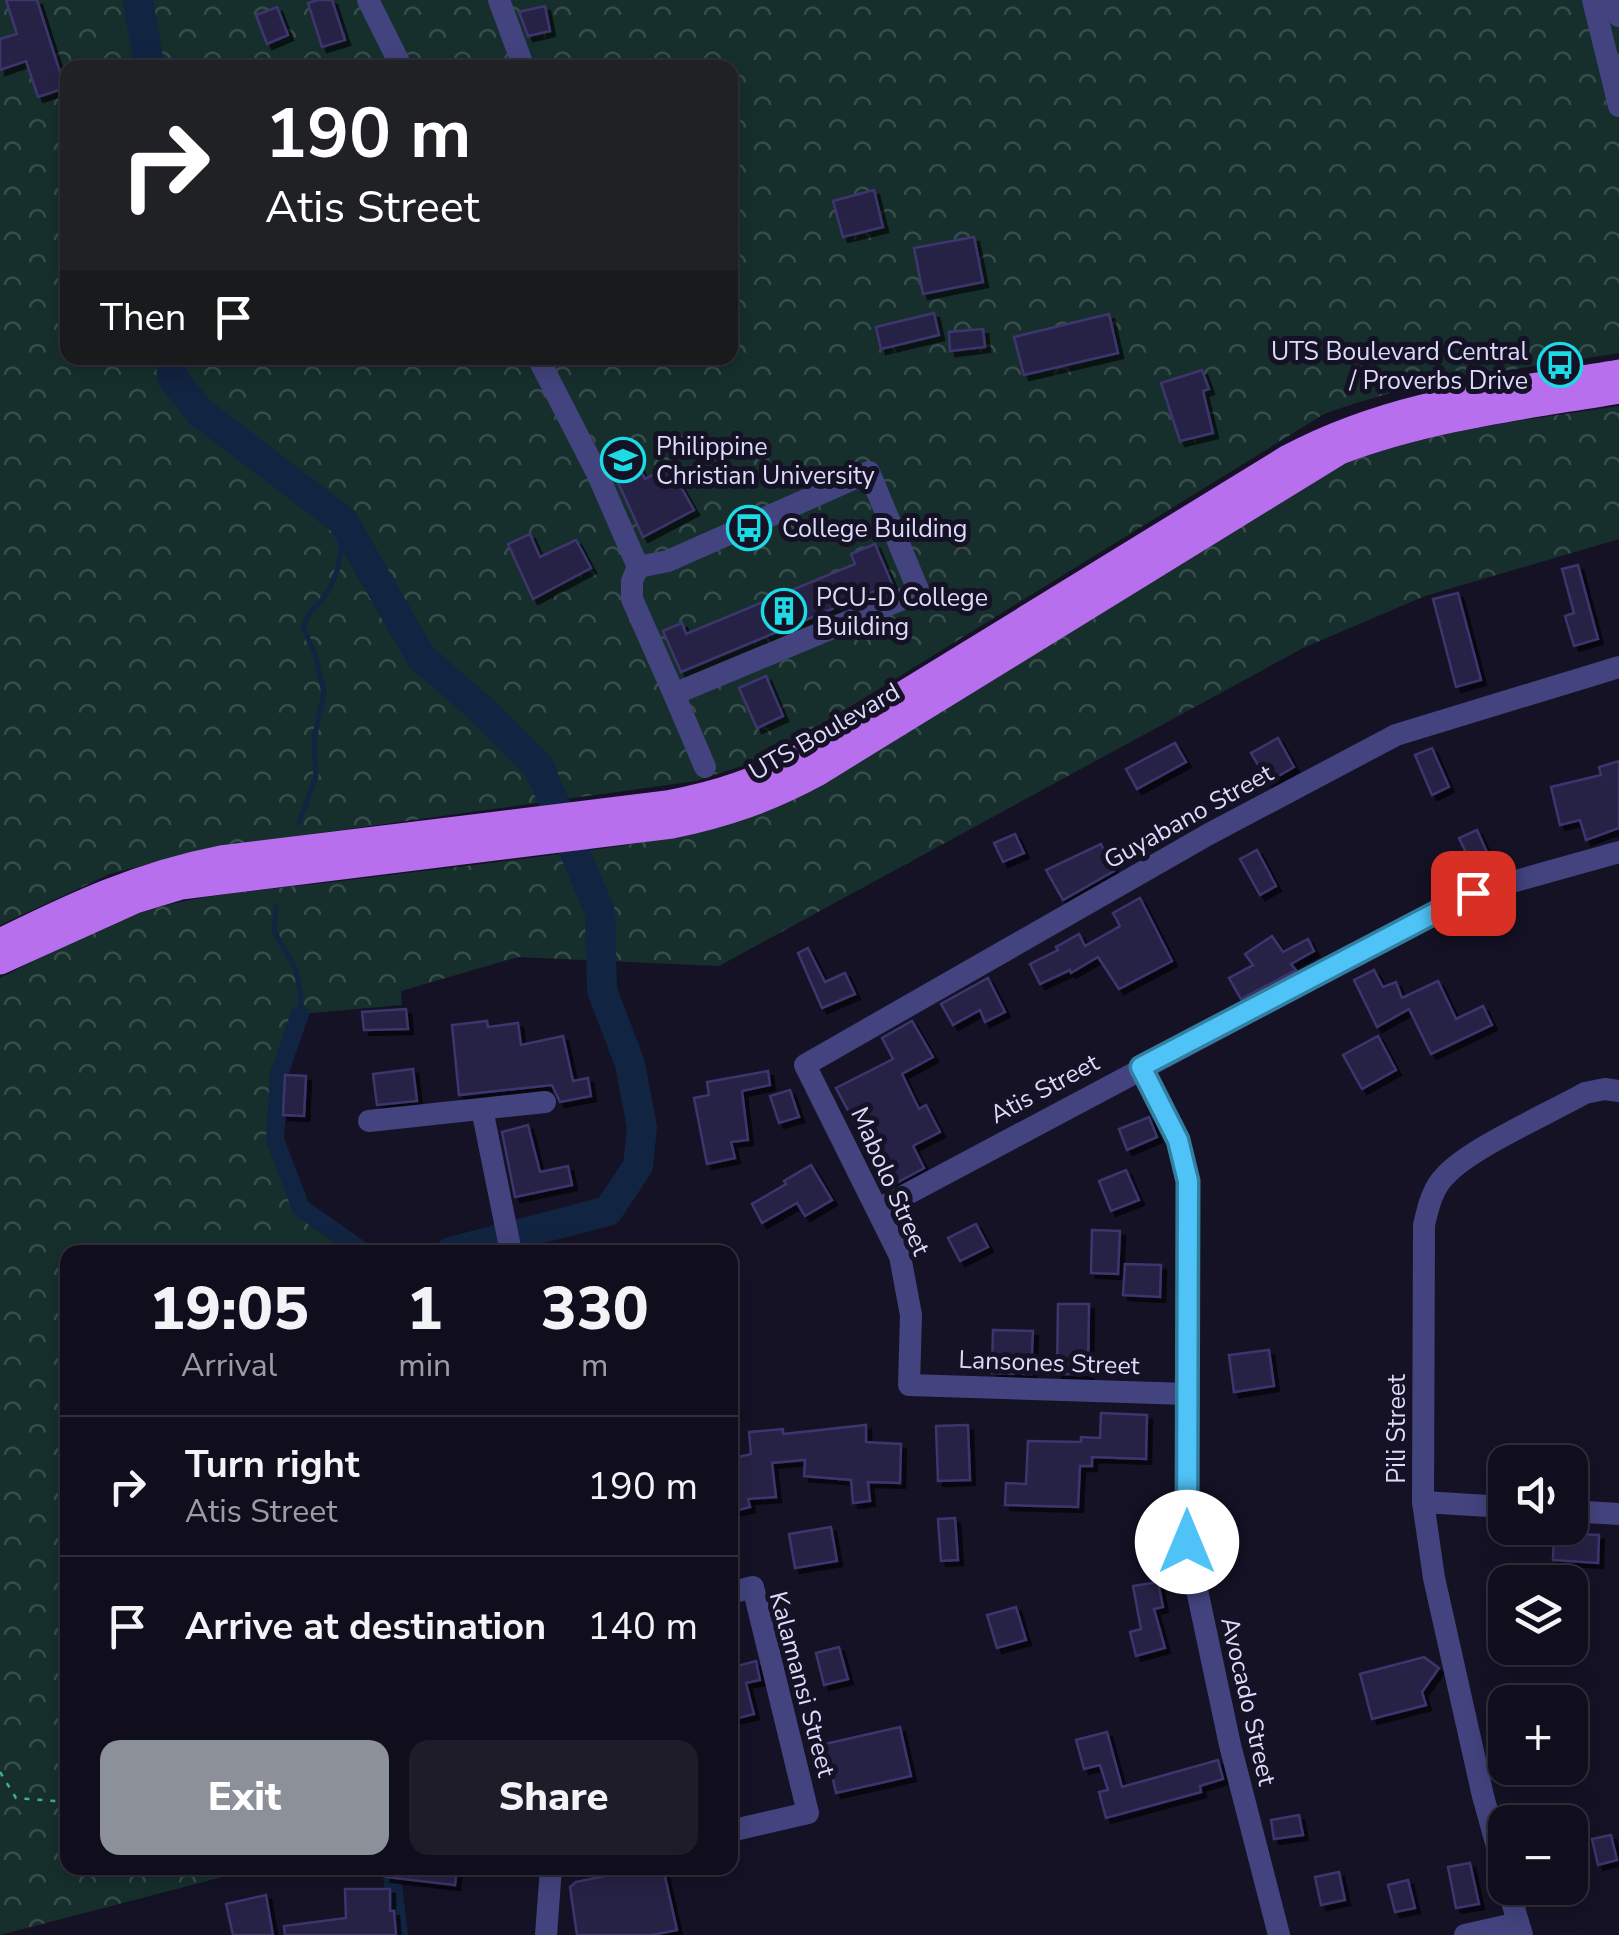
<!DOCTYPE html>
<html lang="en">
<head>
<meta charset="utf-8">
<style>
	:root { --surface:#100e1c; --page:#1e1c29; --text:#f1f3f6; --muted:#9c9ca3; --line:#302e3b; --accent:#8c9099 }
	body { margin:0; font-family:"Nunito Sans",sans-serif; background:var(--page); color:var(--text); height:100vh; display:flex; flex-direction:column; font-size:38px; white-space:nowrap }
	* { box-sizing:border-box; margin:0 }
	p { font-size:32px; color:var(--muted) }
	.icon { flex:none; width:55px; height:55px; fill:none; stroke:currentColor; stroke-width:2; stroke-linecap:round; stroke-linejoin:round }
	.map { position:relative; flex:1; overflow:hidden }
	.details { position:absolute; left:60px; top:1245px; width:678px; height:630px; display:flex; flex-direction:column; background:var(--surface); border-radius:20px; box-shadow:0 5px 25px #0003,0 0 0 2px var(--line) }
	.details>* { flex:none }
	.top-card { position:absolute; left:60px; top:60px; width:678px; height:305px; border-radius:20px; box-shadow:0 5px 25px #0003,0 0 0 2px var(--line); background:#202124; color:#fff; overflow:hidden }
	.buttons { position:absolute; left:1488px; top:1445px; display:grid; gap:20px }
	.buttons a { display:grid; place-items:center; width:100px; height:100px; border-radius:20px; background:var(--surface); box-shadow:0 5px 25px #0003,0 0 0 2px var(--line); font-size:50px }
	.pin { position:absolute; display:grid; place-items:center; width:85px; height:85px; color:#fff; margin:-42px; border-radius:20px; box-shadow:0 5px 15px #0006 }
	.me { position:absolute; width:110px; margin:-55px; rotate:0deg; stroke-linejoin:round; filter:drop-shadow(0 0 8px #0008) }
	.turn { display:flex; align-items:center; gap:35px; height:210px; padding:0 40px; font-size:45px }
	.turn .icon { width:130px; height:130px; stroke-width:2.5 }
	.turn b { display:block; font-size:70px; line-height:85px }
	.then { display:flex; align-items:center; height:95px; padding:0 40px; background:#0003; gap:20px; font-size:38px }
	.eta { display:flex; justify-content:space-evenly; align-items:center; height:170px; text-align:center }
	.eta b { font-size:60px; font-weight:800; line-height:70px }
	.cta { display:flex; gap:20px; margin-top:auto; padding:20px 40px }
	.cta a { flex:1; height:115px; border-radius:20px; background:var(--accent); color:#fff; font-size:40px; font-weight:800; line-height:115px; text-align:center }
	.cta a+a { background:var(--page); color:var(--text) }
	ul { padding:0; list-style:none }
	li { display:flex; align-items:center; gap:30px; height:140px; padding:0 40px; border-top:2px solid var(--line) }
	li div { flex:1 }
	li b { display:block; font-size:38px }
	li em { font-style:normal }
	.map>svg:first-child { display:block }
</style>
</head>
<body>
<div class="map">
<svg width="1619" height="1935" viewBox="0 0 1619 1935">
	<defs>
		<pattern id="forest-crowns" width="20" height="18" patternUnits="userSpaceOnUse" patternTransform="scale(2.5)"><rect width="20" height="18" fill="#162f2d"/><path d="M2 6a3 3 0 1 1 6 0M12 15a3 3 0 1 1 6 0" fill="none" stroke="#374d4c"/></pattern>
		<filter id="shadow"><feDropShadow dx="5" dy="5" stdDeviation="0" flood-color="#0009"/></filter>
	</defs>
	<rect width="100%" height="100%" fill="#151226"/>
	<g fill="url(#forest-crowns)" fill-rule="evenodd">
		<path d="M0,0H1619V353C1520,369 1418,379 1324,414L798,739L751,763L696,781L210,848L110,874L0,925ZM68,68H730V358H68Z"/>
		<path d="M1619,406V539L1425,596L1303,648L719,966L518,957L401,991L402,1005L300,1014L279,1075L275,1140L301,1208L364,1252H68V1868H257L0,1935V978C54,951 108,920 167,905C219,893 273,889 325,883C406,873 487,864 567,853C662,841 737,830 822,783L1346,463C1434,430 1527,420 1619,406Z"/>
	</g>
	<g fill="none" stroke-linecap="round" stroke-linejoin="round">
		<g stroke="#112441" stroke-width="5">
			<path d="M299,823L316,776L314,739L324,693L315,653L303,628C309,609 316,609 326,594C342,572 341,546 343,521"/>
			<path d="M276,907L274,931L296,970L301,998L300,1014"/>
		</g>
		<g stroke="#112441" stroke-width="18">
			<path d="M300,1014L279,1074L275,1140L301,1208L364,1252"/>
			<path d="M391,1868L399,1935"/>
		</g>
		<g stroke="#112441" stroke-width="30">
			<path d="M138,0L149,64L146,68"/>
			<path d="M170,358L173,379L200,412L343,521L421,657L480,708L539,767L600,912L602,990L630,1064L642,1127L638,1166L608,1211L450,1252"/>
		</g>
	</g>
	<g fill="#262145" stroke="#3e356e" stroke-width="2.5" filter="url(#shadow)">
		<path d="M6,0H37L65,88L38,97L26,61L0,70V39L17,34Z"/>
		<path d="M318,0H332L345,40L322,47L308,3Z"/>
		<path d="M545,6L550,31L528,36L519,12Z"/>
		<path d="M277,7L288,35L267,44L256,15Z"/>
		<path d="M874,190L883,227L843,237L833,201Z"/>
		<path d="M974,237L983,282L923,294L914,248Z"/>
		<path d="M934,313L939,335L881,349L876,327Z"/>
		<path d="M1109,314L1118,353L1024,375L1014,337Z"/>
		<path d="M983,329L985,347L950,351L949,332Z"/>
		<path d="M1202,370L1209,389L1203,391L1213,433L1180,441L1161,383Z"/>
		<path d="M619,460L624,468L636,462L645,479L669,466L694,510L643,537L610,465Z"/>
		<path d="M530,534L540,557L576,540L591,568L533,599L508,544Z"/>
		<path d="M875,544L892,584L681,672L663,631L682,623L686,634L855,564L851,554Z"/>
		<path d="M1578,565L1598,639L1574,646L1565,616L1574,613L1562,569Z"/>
		<path d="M1458,593L1481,680L1456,687L1433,599Z"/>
		<path d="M766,676L783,716L757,728L739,688Z"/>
		<path d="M1278,738L1294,767L1268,782L1251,753Z"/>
		<path d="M1175,743L1186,762L1137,789L1126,769Z"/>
		<path d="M1432,748L1449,787L1432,795L1415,755Z"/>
		<path d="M1619,761V828L1586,840L1580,820L1560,825L1551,787L1601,775L1599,767Z"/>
		<path d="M1477,830L1491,861L1474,869L1459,838Z"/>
		<path d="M1015,834L1024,853L1003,862L994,843Z"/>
		<path d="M1101,844L1114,871L1063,900L1046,870Z"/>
		<path d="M1257,850L1276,886L1260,895L1240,859Z"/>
		<path d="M1140,898L1172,961L1119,989L1098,957L1071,973L1070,970L1040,984L1030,964L1058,950L1056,947L1079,934L1085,946L1120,926L1113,913Z"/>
		<path d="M1272,936L1283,952L1308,939L1314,951L1291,964L1296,970L1241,999L1229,978L1253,965L1245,954Z"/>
		<path d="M808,948L825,982L845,973L855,994L822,1008L798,953Z"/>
		<path d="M1374,970L1383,987L1396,982L1402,998L1438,981L1456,1019L1483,1006L1492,1025L1431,1054L1409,1009L1377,1027L1354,980Z"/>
		<path d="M988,978L1005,1012L985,1022L980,1010L953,1025L941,1004Z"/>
		<path d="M406,1009L408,1029L364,1030L362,1012Z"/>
		<path d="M487,1021L488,1027L518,1023L521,1045L563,1036L573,1081L588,1078L591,1096L560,1102L552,1085L459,1095L452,1025Z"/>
		<path d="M912,1021L933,1057L902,1074L919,1109L926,1105L940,1132L913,1146L924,1168L889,1187L836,1088L893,1059L882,1038Z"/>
		<path d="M1378,1036L1396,1070L1362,1089L1343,1055Z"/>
		<path d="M413,1069L417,1101L377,1105L373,1074Z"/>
		<path d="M768,1071L770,1085L742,1091L748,1140L731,1142L735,1158L707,1164L694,1098L709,1095L707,1082Z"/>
		<path d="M285,1075L306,1076L304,1116L283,1115Z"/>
		<path d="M790,1090L799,1117L779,1123L770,1096Z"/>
		<path d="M1149,1117L1157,1137L1127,1150L1119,1129Z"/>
		<path d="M528,1125L540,1172L568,1166L572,1185L515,1197L502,1132Z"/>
		<path d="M811,1165L832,1200L805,1216L797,1203L762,1223L752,1204L786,1184L784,1181Z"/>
		<path d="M1126,1170L1139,1200L1111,1211L1099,1181Z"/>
		<path d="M976,1224L988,1247L960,1261L948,1238Z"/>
		<path d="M1092,1230L1120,1231L1118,1274L1091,1273Z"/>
		<path d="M1125,1264L1161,1265L1160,1297L1123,1295Z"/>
		<path d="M1058,1304H1089L1088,1374H1057Z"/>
		<path d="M993,1330L1033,1331L1031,1374L992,1373Z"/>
		<path d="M1269,1350L1274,1386L1234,1392L1229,1355Z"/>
		<path d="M1101,1413L1147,1415L1146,1459L1092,1457V1466H1080L1078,1507L1005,1505L1006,1483L1026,1484L1028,1441L1081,1442V1437L1100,1438Z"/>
		<path d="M866,1425V1442L901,1444L900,1483L868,1482L870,1501L853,1503L851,1480L804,1476L805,1460L772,1463L776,1497L748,1499L750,1507L730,1512V1459L751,1454L749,1432L783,1429V1434Z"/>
		<path d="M968,1425L970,1480L938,1481L936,1426Z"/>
		<path d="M955,1518L958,1560L941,1561L938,1519Z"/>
		<path d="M831,1527L837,1561L795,1568L789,1534Z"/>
		<path d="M1554,1533L1599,1535L1598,1563L1553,1560Z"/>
		<path d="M1158,1582L1163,1607L1154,1609L1165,1648L1136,1656L1130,1632L1141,1629L1133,1586Z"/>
		<path d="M1016,1607L1026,1640L997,1648L987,1615Z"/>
		<path d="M839,1647L848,1679L824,1685L816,1653Z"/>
		<path d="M1424,1657L1439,1668L1422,1692L1426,1705L1372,1719L1360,1674Z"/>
		<path d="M756,1661L760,1680L746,1683L754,1714L730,1720V1668Z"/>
		<path d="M900,1727L911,1776L836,1793L825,1744Z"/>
		<path d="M1107,1732L1122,1787L1218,1760L1223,1779L1200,1786L1201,1792L1106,1818L1099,1792L1108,1790L1100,1765L1084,1769L1076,1740Z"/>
		<path d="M1299,1815L1303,1835L1274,1839L1271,1820Z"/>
		<path d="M1611,1835L1617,1860L1598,1865L1592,1839Z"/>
		<path d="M1470,1863L1479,1904L1456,1908L1448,1867Z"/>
		<path d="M386,1868H457L455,1885L386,1877Z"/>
		<path d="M645,1868H663L677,1930L652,1935H577L570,1887L576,1882Z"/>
		<path d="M1339,1872L1345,1900L1321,1905L1315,1877Z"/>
		<path d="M1408,1880L1415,1908L1395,1912L1388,1885Z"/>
		<path d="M345,1889H390V1911H394L396,1935H285L284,1926L346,1918Z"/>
		<path d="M266,1895L273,1935H233L226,1904Z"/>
	</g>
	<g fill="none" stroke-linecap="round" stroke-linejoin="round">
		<g stroke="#3eaca0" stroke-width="2.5" stroke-dasharray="5 8" stroke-linecap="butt">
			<path d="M0,1772L16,1798L68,1802"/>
			<path d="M257,1868L264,1877"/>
		</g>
		<g stroke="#43447f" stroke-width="22">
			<path d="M368,0L402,68"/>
			<path d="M499,0L524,68"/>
			<path d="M1593,0L1619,106"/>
			<path d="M1615,0L1619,16"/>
			<path d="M538,358L598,475L638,567L632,581V599L674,694L919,592L869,472L668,561L638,567"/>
			<path d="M674,694L705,767"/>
			<path d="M1141,1067L1178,1139L1188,1181L1187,1543L1230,1745L1279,1935"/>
			<path d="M482,1109L511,1252"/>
			<path d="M369,1121L545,1102"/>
			<path d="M879,1209L1473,893L1619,852"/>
			<path d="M1188,1394L909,1385L911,1315L900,1256L805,1065L1209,834L1396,735L1619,667"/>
			<path d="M1423,1502L1505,1507"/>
			<path d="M1570,1511L1619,1514"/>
			<path d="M730,1593L753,1587L808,1813L730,1831"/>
			<path d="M1505,1875L1483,1796L1434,1578L1423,1502L1424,1225C1428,1208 1432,1189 1445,1176C1470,1148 1550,1113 1585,1093L1605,1089L1619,1091"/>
			<path d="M1508,1888L1522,1935"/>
			<path d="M546,1935L551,1868"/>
			<path d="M1465,1935L1518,1923"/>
		</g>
		<g stroke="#b86fee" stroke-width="25">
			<path d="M0,941C75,904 139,874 221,858L667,803C721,793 758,780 806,753L1288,457C1396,400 1501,392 1619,372"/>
			<path d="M0,962L135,901L181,887L672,826C725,815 769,800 817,774L1340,452C1430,418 1525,407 1619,391"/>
		</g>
	</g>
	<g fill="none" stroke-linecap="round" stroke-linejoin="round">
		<defs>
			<path id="route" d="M1187,1542L1188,1181L1178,1140L1141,1067L1473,893"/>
		</defs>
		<use href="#route" stroke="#337fa1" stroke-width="25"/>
		<use href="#route" stroke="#4fc3f7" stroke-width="18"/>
	</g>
	<defs>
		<symbol id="bus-ring" viewBox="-11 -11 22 22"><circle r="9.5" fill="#151226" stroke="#1ddbe5" stroke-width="1.5"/><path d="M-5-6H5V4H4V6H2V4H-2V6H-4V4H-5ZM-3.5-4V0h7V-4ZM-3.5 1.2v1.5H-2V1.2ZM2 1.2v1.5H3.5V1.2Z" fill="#1ddbe5"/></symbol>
		<symbol id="university-ring" viewBox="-11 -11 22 22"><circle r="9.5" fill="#151226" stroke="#1ddbe5" stroke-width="1.5"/><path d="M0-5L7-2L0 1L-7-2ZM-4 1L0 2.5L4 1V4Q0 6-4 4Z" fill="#1ddbe5"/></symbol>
		<symbol id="building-ring" viewBox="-11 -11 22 22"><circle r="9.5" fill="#151226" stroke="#1ddbe5" stroke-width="1.5"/><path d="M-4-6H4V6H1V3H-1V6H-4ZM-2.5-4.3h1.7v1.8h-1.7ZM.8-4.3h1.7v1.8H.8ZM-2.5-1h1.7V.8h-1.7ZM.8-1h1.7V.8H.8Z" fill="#1ddbe5"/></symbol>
	</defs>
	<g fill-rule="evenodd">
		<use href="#bus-ring" x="1535" y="340" width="50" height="50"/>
		<use href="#university-ring" x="598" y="435" width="50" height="50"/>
		<use href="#bus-ring" x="724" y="503" width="50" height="50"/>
		<use href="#building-ring" x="759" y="586" width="50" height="50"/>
	</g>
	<g text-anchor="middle" stroke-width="10" stroke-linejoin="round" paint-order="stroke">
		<g font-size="25" fill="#dddbfb" stroke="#151226" text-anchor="start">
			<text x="1528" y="360" text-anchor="end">UTS Boulevard Central<tspan x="1528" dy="29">/ Proverbs Drive</tspan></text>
			<text x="656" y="455">Philippine<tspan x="656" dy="29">Christian University</tspan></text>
			<text x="782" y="537">College Building</text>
			<text x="816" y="606">PCU-D College<tspan x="816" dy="29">Building</tspan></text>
		</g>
		<g font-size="25" fill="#dddbfb" stroke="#151226">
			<text transform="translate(824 731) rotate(-30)" y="9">UTS Boulevard</text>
			<text transform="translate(1188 816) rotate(-29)" y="9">Guyabano Street</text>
			<text transform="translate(1044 1088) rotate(-28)" y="9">Atis Street</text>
			<text transform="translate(891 1181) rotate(66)" y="9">Mabolo Street</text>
			<text transform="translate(1049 1362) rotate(2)" y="9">Lansones Street</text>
			<text transform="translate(1396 1429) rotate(-90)" y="9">Pili Street</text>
			<text transform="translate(803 1684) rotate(75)" y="9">Kalamansi Street</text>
			<text transform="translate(1249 1701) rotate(77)" y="9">Avocado Street</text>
		</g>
	</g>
</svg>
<div class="buttons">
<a><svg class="icon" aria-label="sound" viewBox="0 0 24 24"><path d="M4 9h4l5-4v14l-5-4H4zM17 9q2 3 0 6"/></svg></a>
<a><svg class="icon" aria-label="layers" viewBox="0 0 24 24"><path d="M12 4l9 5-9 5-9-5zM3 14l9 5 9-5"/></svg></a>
<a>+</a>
<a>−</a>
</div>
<div class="pin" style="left:1473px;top:893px;background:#d93025"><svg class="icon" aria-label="arrive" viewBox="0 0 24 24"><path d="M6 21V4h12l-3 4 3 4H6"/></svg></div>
<svg class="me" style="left:1187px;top:1542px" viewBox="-20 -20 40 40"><circle r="19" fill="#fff"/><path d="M0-13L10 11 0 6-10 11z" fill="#4fc3f7"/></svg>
<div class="top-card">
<div class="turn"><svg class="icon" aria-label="right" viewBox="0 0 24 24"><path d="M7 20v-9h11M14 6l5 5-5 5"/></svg><div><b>190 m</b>Atis Street</div></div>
<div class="then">Then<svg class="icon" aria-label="arrive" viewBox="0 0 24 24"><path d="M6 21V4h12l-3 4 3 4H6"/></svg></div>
</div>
<section class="details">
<div class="eta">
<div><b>19:05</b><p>Arrival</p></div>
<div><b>1</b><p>min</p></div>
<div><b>330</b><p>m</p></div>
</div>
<ul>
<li><svg class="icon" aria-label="right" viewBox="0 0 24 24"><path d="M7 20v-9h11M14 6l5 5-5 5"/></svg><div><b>Turn right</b><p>Atis Street</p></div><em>190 m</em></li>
<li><svg class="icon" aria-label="arrive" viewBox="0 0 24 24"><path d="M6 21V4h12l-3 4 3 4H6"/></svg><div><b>Arrive at destination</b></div><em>140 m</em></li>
</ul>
<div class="cta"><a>Exit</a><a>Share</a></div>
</section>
</div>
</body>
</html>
